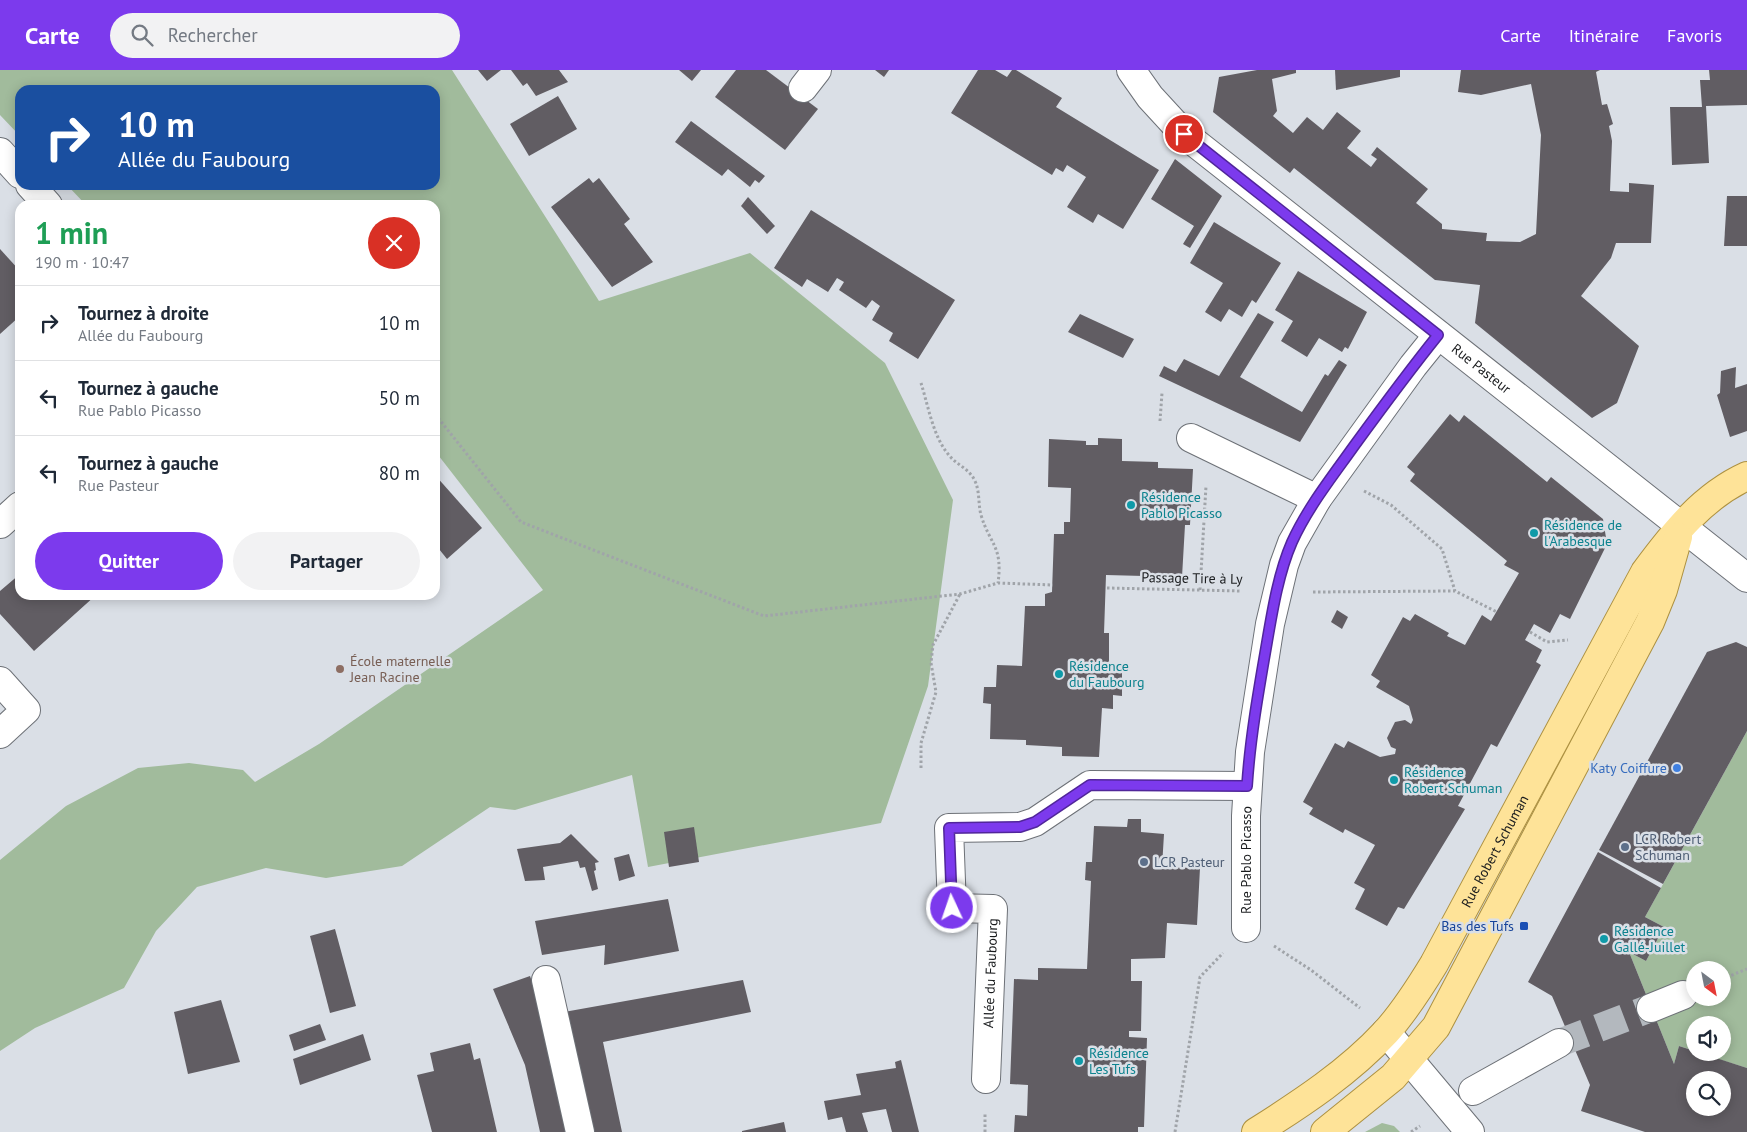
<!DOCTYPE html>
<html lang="fr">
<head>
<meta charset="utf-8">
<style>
	:root { --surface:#fff; --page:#f2f2f3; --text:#1f2937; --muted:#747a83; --line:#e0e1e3; --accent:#7c3aed }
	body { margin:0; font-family:"PT Sans",sans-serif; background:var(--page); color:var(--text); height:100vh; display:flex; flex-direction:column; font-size:19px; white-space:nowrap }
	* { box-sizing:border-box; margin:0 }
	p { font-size:16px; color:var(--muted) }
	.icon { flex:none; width:28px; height:28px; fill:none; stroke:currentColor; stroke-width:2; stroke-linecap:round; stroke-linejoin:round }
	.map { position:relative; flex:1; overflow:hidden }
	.drawer { position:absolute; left:15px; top:130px; width:425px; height:400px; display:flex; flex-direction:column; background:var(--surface); border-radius:15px; box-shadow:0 2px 12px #0003 }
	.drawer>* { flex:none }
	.banner { position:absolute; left:15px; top:15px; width:425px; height:105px; border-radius:15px; box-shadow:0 2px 12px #0003; background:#1a4fa0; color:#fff; overflow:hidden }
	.needle { width:32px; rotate:148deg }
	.fabs { position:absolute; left:1686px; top:891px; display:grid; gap:10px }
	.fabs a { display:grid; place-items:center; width:45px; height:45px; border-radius:50%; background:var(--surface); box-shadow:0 2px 12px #0003; font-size:25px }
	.pin { position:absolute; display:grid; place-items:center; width:42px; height:42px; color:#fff; margin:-21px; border:2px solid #fff; border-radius:50%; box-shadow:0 1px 5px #0007 }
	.me { position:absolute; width:55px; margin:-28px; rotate:357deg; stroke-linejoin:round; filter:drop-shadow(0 0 4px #0008) }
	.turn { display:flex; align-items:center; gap:18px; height:105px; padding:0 20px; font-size:22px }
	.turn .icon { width:65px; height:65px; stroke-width:2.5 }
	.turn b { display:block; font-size:35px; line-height:42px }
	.round { display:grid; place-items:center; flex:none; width:52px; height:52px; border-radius:26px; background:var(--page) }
	.overview { display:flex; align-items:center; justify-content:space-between; height:85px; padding:0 20px }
	h1 { font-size:30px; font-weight:700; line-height:38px; color:#1e9e55 }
	.action { display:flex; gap:10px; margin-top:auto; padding:10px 20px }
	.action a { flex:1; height:58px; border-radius:30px; background:var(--accent); color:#fff; font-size:20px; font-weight:700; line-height:58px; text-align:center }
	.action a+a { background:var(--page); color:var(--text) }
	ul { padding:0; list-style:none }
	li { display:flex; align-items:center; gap:15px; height:75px; padding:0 20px; border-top:1px solid var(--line) }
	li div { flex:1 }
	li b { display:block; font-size:19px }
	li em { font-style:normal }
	header { display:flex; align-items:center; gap:30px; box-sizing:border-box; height:70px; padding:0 25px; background:var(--accent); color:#fff }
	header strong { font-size:24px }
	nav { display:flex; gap:28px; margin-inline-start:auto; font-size:18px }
	.search { width:350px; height:45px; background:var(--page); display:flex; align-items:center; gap:12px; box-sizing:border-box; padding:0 18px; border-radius:28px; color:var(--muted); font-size:19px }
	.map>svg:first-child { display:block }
</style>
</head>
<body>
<header>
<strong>Carte</strong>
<div class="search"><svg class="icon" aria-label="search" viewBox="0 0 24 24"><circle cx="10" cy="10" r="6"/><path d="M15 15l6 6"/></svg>Rechercher</div>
<nav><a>Carte</a><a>Itinéraire</a><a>Favoris</a></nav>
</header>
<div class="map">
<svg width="1747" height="1062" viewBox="0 0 1747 1062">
	<rect width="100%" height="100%" fill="#dadfe6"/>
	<g fill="#a1bb9c" fill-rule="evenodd">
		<path d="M0,0H452L599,231L750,183L885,293L953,430L928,616L881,753L648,797L632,705L515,740L490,737L402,796L326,808L266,798L197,817L156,861L124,918L35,958L0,981V790L66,736L138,698L189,693L243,700L255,712L319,674L543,520L435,381V135H216L213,133L211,135H86L67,115H435V20H20V66L0,45Z"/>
		<path d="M1747,661V998L1699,983L1722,982V955H1695V981L1679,976L1674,994L1629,882L1646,891L1664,857L1645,847ZM1695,900H1722V928H1695Z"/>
		<path d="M1382,1053L1394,1056L1400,1062H1365Z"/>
	</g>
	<g fill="#615d63" fill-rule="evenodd">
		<path d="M478,0H501L487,11Z"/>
		<path d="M511,0H559L568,12L536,26L527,13L523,16Z"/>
		<path d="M679,0H701L692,11Z"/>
		<path d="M736,0H766L818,39L785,80L715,27Z"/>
		<path d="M875,0H889L884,7Z"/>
		<path d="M978,0H995L1007,7L1012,0H1016L1062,28L1056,37L1159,100L1123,159L1098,144L1093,153L1067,137L1086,107L1067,95L1063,102L1056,98L1052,105L951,43Z"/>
		<path d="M1257,0H1296V3L1272,9L1277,41L1273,46L1293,63L1307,47L1323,60L1337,42L1361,61L1347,78L1371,97L1377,89L1371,85L1377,77L1428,119L1416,133L1442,154V159L1487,163L1486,171L1520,172L1536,164L1541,65L1531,14L1481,25L1458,22L1461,0H1600L1596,2L1602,35L1607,34L1613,54L1609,56L1612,71L1610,121L1629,122V113L1654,115L1651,173H1616L1611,188L1581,226L1639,276L1617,333L1592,348L1475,253L1480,215L1435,210L1294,98L1290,103L1213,42L1219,7Z"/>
		<path d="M1335,0H1400V7L1336,20Z"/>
		<path d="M1709,0H1747V35L1706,36L1709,93L1672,95L1670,37H1702L1700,10H1710Z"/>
		<path d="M558,26L577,59L529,86L510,54Z"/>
		<path d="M691,51L765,106L759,113L755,110L750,117L728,99L722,106L675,72Z"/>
		<path d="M1175,89L1222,126L1190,178L1183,174L1194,156L1151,129Z"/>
		<path d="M589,108L593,113L599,108L630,149L624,154L653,192L612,217L551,137Z"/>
		<path d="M1727,126H1747V176H1724Z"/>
		<path d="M748,127L775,156L767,164L741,136Z"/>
		<path d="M811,140L955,230L918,289L889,271L893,263L872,250L880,236L872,230L866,238L839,220L844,212L837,208L828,222L807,209L802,217L774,198Z"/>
		<path d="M1214,152L1281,193L1256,233L1252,230L1242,247L1229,239L1221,252L1205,242L1223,213L1190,193Z"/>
		<path d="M0,179L20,201V246L0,264Z"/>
		<path d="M1298,201L1367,242L1348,279L1345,277L1342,282L1319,268L1307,287L1281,271L1293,251L1275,240Z"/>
		<path d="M1258,243L1274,252L1240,307L1302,342L1325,304L1328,306L1339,290L1347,295L1300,372L1159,306L1164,296L1176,302L1184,289L1219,306Z"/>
		<path d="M1080,244L1134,269L1123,288L1068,262Z"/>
		<path d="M1736,297L1735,318L1747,314V361L1730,367L1717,325L1720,323L1721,301Z"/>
		<path d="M1450,344L1459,352L1464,345L1547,412L1551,407L1603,449L1607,474L1570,549L1560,544L1550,563L1534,554L1525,570L1542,580L1536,592L1541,595L1497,677L1491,674L1458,736L1465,739L1404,839L1398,837L1387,856L1355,839L1365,819L1354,813L1375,775L1345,759L1343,763L1309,744L1313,738L1303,732L1335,673L1344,678L1348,671L1380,687L1395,684L1396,679L1391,677L1387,668L1395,652L1405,650L1411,654L1413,650L1409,636L1376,617L1380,611L1371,605L1403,547L1410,551L1415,544L1449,563L1447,566L1465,575L1482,545L1491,551L1519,503L1504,495L1507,491L1410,411L1415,404L1407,397Z"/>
		<path d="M1098,368L1122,369V391L1158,392V398L1193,399L1190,455H1185L1182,507L1106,505L1104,563H1109V600L1122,601V626L1113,625V639L1102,638L1099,687L1062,686V677L1026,675V670L990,669L991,634L983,633L984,617H996L997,595L1022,596L1025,536H1045V524L1052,522L1054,464H1064V452H1070L1071,418L1048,417L1049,369L1086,371V375H1098Z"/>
		<path d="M435,405L482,458L447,489L435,474Z"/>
		<path d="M20,504V525H96L34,581L0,544V521Z"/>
		<path d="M1337,540L1348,547L1342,559L1331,552Z"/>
		<path d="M1736,572L1747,577V661L1663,814L1599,780L1707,582Z"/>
		<path d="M1128,749H1141V762L1164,764L1162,797L1200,798L1197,855L1167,853L1165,888L1131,889V911H1142L1141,961H1129V967L1147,968L1144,1057H1138V1062H1014L1015,1045L1027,1046L1028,1015L1010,1014L1014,909L1038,910V898L1087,899L1091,811L1085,810L1086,792H1092L1094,756L1127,757Z"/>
		<path d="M694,757L699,792L669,797L664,762Z"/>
		<path d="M571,764L599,792L595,793L596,800L594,801L598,819L592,821L585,797L580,798L578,791L543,797L545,810L525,811L517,779L560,773Z"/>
		<path d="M1598,782L1661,818L1645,847L1664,857L1646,891L1629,882L1674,994L1679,976L1747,998V1062H1645L1581,1041L1590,1015L1552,926L1528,912ZM1695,1010H1722V1038H1695Z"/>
		<path d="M629,784L635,806L619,811L614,788Z"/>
		<path d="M668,829L679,881L604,895L605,875L542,885L535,851Z"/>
		<path d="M335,859L356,936L330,943L310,866Z"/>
		<path d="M530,906L556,979L574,1062H540L525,995L493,919Z"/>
		<path d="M743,910L751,942L603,972L622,1062H589L564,942Z"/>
		<path d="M221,930L240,992L188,1004L174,942Z"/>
		<path d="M320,954L326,970L294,981L289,965Z"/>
		<path d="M363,964L371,990L300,1015L293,989Z"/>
		<path d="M470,973L474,990L480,988L497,1062H432L417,1005L434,1001L430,983Z"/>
		<path d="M901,990L919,1062H892L886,1039L862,1043L868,1062H846L842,1047L828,1050L824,1031L861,1025L856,1004L896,998L895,992Z"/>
		<path d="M784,1052L786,1062H742V1061Z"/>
	</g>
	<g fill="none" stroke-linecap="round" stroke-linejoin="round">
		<path stroke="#b3b8be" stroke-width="28" stroke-dasharray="28 14" stroke-linecap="butt" d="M1559,973L1651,938"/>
		<defs>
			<g id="minor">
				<path id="s1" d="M1131,0L1150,27L1184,64L1747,508"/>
				<path d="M803,18L817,0"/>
				<path d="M0,82L20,104"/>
				<path d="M30,115L48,135"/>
				<path d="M1191,368L1317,429"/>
				<path d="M0,454L20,436"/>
				<path d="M0,611L26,640L0,664"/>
				<path id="s2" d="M1246,858V746L1250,682L1270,554L1284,495L1292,473L1317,429L1413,296L1438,265"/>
				<path d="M546,910L580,1062"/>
				<path d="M1651,938L1683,925"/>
				<path d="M1386,962L1470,1062"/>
				<path id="s3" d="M986,1009L993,839L952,838L949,758L1020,757L1035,752L1090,715L1247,716"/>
				<path d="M1473,1021L1559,973"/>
			</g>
			<g id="major">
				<path id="s4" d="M1256,1062C1302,1033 1349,1002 1386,962C1405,941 1420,917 1434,894L1645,502C1673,464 1703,426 1747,406"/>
				<path d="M1325,1062L1393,1007L1436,957L1650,552L1663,520L1678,467"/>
			</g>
		</defs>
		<use href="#minor" stroke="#6d7177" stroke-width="30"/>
		<use href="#major" stroke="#ad9141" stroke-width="30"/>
		<g stroke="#a0a4a9" stroke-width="3" stroke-dasharray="2.5 2.5" stroke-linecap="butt">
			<path d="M921,313C928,335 933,366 948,384C956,395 969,398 975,411C980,422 978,434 981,445C990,475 1003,476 998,513"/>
			<path d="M435,344L521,452L764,546L960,524L998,513L1053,515"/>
			<path d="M1160,351L1162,323"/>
			<path d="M1364,421L1391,435L1442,479L1455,521"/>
			<path d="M1107,518L1241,521"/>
			<path d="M1200,520L1206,416"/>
			<path d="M1313,522L1455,521L1497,542"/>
			<path d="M1530,562L1547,572L1568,570"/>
			<path d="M921,698V673L936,622L931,593L933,575L960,524"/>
			<path d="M1274,876L1311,900L1360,938"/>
			<path d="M1722,909L1747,899"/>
			<path d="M985,1062V1042"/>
			<path d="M1175,1062L1200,907L1223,883"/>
			<path d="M1411,1062L1420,1056"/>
		</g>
		<use href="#minor" stroke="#fff" stroke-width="28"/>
		<use href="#major" stroke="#fee398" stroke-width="28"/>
	</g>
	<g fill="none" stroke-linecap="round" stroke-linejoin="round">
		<defs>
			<path id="route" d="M952,838L949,758L1020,757L1035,752L1090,715L1247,716C1250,670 1258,624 1266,578C1272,543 1278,504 1292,472C1308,437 1332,407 1354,376C1381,339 1409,301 1438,265L1184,64"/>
		</defs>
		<use href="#route" stroke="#51269a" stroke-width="12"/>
		<use href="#route" stroke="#7c3aed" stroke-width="9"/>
	</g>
	<g fill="#0f9aa8" stroke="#dadfe6" stroke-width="2">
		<circle cx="1131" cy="435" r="5"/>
		<circle cx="1534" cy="463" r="5"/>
		<circle cx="1059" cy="604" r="5"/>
		<circle cx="1394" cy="710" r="5"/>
		<circle cx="1604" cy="869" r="5"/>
		<circle cx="1079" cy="991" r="5"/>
	</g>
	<circle fill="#8d6e63" stroke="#dadfe6" stroke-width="2" cx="340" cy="599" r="5"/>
	<circle fill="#3f7fe0" stroke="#dadfe6" stroke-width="2" cx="1677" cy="698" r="5"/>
	<g fill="#5c6f8a" stroke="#dadfe6" stroke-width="2">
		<circle cx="1625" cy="777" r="5"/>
		<circle cx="1144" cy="792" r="5"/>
	</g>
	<rect fill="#1a4fb4" stroke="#dadfe6" stroke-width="2" x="1519" y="851" width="10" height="10" rx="2.5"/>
	<g text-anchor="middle" stroke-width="5" stroke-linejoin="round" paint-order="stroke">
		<g font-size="14" fill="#191b1d" stroke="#dadfe6">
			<text dy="5" stroke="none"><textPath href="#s1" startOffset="462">Rue Pasteur</textPath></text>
			<text transform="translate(1192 508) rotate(1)" y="5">Passage Tire à Ly</text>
			<text dy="5" stroke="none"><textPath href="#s4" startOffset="376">Rue Robert Schuman</textPath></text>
			<text dy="5" stroke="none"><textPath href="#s2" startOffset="68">Rue Pablo Picasso</textPath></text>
			<text dy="5" stroke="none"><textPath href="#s3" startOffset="106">Allée du Faubourg</textPath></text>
		</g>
		<g font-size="14" fill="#0d838f" stroke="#dadfe6" text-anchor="start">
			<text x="1141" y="432">Résidence<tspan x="1141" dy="16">Pablo Picasso</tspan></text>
			<text x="1544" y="460">Résidence de<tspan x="1544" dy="16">l'Arabesque</tspan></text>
			<text x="1069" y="601">Résidence<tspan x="1069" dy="16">du Faubourg</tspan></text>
			<text x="1404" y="707">Résidence<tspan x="1404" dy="16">Robert Schuman</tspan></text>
			<text x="1614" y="866">Résidence<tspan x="1614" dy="16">Gallé-Juillet</tspan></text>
			<text x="1089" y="988">Résidence<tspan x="1089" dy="16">Les Tufs</tspan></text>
		</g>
		<g font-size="14" fill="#785e54" stroke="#dadfe6" text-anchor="start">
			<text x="350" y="596">École maternelle<tspan x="350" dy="16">Jean Racine</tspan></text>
		</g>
		<g font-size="14" fill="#366cbe" stroke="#dadfe6" text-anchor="end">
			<text x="1667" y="703">Katy Coiffure</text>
		</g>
		<g font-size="14" fill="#4e5e75" stroke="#dadfe6" text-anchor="start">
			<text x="1635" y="774">LCR Robert<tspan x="1635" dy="16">Schuman</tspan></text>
			<text x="1154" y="797">LCR Pasteur</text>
		</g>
		<g font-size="14" fill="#164399" stroke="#dadfe6" text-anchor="end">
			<text x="1514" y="861">Bas des Tufs</text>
		</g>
	</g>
</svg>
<div class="fabs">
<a><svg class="needle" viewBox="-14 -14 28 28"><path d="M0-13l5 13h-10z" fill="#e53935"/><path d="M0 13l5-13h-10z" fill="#747a83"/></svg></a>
<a><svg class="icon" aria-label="sound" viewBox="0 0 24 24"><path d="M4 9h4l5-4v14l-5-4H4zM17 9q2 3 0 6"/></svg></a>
<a><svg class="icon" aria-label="search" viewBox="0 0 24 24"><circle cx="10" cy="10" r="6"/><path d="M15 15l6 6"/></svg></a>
</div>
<div class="pin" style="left:1184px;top:64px;background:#d93025"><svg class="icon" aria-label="arrive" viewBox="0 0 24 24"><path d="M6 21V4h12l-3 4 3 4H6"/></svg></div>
<svg class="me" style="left:952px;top:838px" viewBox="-20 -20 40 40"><circle r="17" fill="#7c3aed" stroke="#fff" stroke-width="3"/><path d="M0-11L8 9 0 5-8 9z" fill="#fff"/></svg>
<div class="banner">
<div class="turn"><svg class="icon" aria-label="right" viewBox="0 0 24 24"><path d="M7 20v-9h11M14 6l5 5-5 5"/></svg><div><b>10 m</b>Allée du Faubourg</div></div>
</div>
<section class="drawer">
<div class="overview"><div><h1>1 min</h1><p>190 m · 10:47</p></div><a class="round" style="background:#d93025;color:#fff"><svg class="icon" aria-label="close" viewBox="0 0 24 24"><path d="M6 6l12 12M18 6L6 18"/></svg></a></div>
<ul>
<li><svg class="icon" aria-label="right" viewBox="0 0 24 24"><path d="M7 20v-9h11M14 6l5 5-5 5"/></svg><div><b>Tournez à droite</b><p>Allée du Faubourg</p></div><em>10 m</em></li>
<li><svg class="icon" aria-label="left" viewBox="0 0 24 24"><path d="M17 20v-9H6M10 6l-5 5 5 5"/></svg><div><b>Tournez à gauche</b><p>Rue Pablo Picasso</p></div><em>50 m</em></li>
<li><svg class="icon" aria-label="left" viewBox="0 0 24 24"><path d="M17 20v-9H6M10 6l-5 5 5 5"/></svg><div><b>Tournez à gauche</b><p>Rue Pasteur</p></div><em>80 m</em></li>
</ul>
<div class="action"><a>Quitter</a><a>Partager</a></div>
</section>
</div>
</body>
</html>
